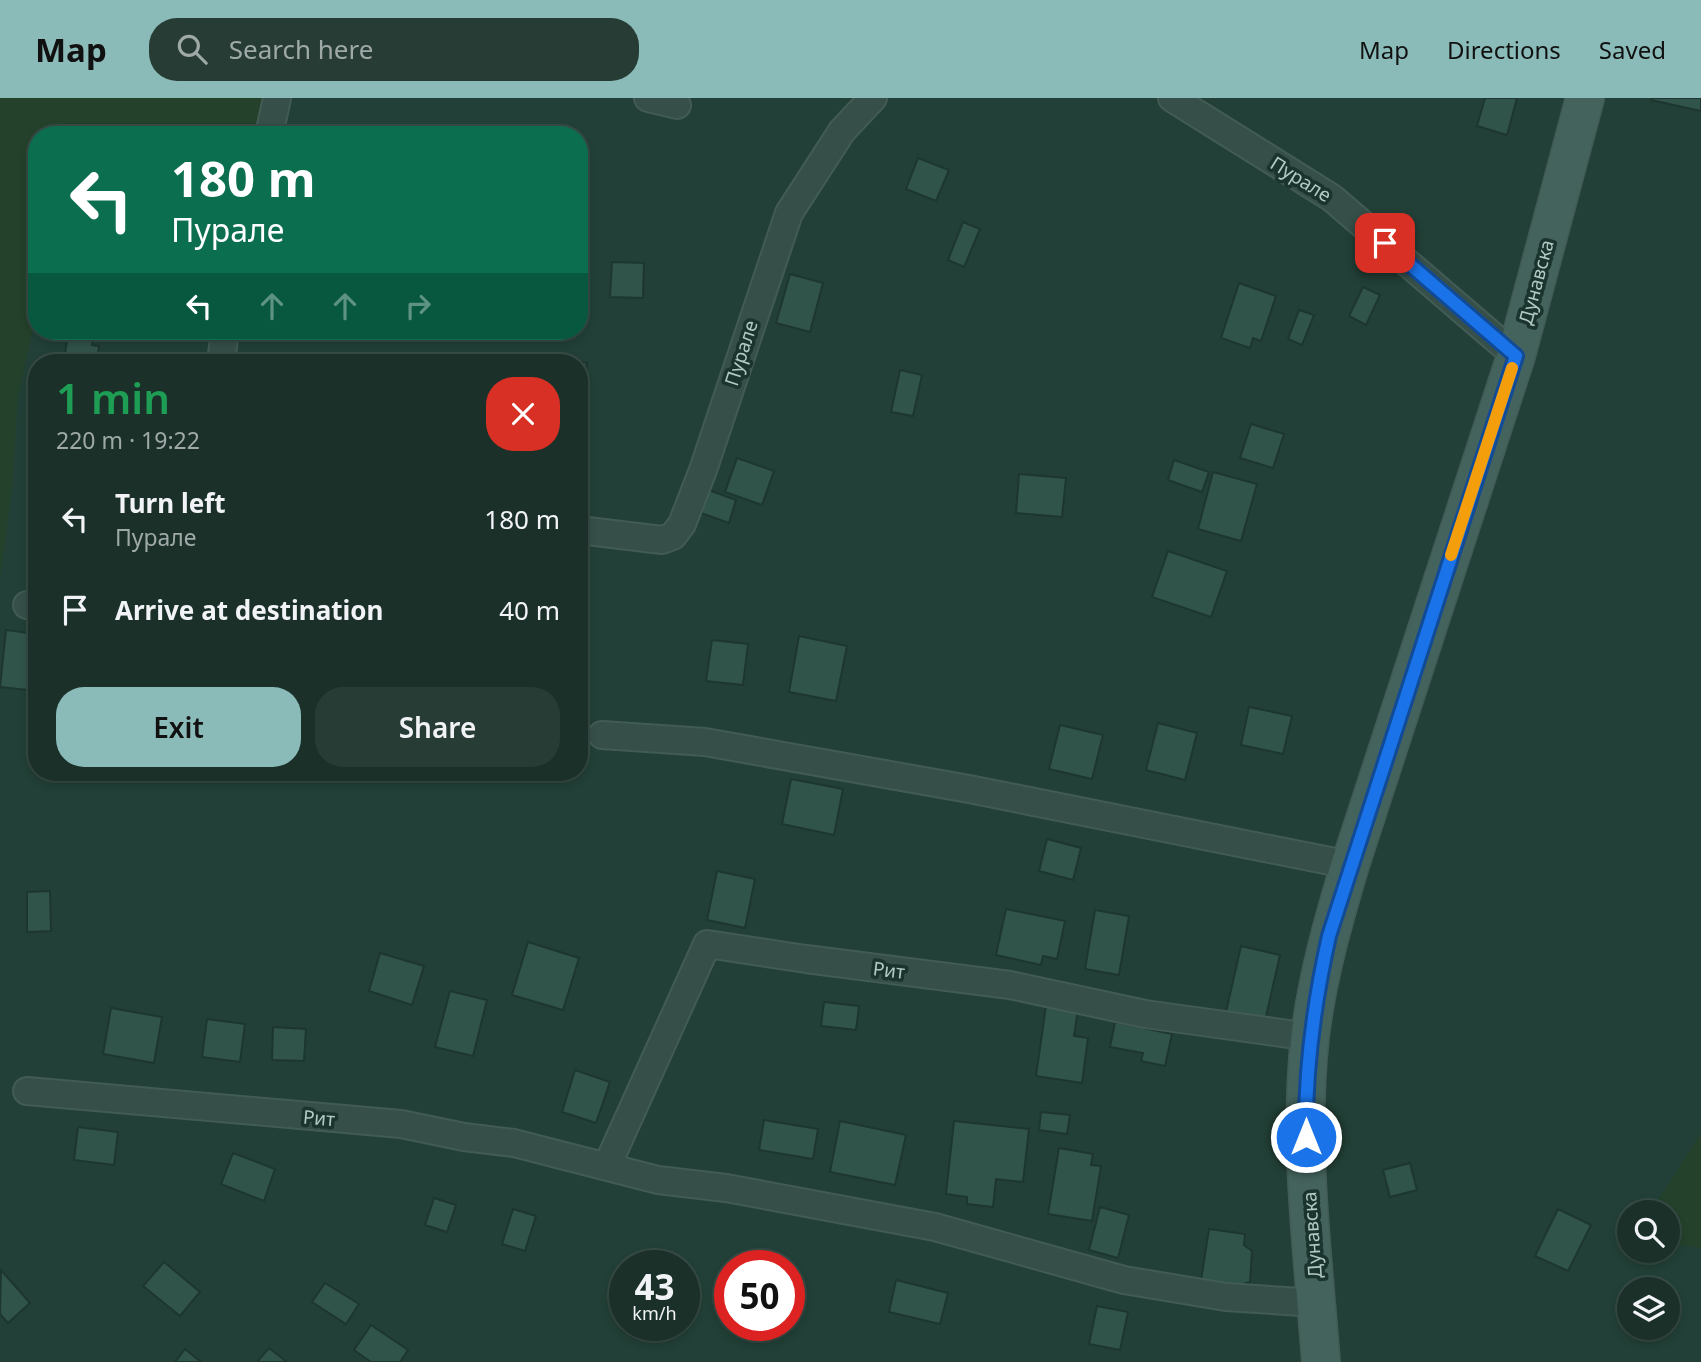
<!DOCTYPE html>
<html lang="en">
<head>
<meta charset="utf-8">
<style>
	:root { --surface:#1a3029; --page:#273c35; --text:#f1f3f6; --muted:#9fa9a8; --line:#384b46; --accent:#8bbbb9 }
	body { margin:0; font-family:"Noto Sans",sans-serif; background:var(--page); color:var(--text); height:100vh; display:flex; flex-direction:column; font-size:26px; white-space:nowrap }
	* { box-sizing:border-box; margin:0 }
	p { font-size:23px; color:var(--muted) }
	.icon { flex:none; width:38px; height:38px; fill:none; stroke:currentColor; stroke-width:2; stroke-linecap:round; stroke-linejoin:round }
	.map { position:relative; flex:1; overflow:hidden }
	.drawer { position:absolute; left:28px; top:256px; width:560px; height:427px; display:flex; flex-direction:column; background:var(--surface); border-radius:28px; box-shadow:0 4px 10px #0003,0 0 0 2px var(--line) }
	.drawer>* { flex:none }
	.banner { position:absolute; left:28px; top:28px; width:560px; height:214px; border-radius:28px; box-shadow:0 4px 10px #0003,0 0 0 2px var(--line); background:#0b6e4f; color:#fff; overflow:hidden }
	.controls { position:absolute; left:1617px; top:1102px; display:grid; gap:14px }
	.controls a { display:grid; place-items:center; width:63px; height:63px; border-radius:50%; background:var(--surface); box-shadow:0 4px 10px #0003,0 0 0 2px var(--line); font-size:35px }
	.speed { position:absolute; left:609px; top:1152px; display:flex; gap:14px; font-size:35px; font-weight:700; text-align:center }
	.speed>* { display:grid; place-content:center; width:91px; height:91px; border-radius:50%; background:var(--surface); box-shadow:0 4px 10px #0003,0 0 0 2px var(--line); line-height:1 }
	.speed small { font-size:18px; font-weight:400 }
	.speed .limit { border:10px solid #d22; background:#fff; color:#111 }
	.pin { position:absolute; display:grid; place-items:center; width:60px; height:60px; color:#fff; margin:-30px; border-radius:14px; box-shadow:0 4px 10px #0006 }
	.me { position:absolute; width:77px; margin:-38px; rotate:0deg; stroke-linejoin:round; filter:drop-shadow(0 0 5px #0008) }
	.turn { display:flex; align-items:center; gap:24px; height:147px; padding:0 28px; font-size:32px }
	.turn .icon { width:91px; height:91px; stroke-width:2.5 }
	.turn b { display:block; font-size:49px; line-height:60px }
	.lanes { display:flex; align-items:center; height:66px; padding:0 28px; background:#0003; justify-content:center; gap:35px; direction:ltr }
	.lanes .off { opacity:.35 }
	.round { display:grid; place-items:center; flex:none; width:74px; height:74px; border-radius:28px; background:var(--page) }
	.head { display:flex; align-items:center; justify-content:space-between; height:119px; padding:0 28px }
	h1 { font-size:42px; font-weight:600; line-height:52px; color:#1e9e55 }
	.cta { display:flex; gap:14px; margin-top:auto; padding:14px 28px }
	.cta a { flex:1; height:80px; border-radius:28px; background:var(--accent); color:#111; font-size:28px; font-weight:600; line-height:80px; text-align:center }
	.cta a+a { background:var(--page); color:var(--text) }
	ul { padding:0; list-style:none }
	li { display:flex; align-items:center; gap:21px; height:91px; padding:0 28px }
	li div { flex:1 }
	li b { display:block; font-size:26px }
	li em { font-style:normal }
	header { display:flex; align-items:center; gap:42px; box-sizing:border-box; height:98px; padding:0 35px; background:var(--accent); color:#111 }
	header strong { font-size:33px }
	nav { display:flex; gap:38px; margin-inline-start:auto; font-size:24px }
	.search { width:490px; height:63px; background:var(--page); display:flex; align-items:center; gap:18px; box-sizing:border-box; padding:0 24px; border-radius:28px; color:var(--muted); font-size:26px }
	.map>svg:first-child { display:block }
</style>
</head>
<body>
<header>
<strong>Map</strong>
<div class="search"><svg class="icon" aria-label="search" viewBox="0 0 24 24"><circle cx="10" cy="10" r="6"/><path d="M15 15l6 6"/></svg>Search here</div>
<nav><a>Map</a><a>Directions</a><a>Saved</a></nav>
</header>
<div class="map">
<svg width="1701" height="1264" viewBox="0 0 1701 1264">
	<rect width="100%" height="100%" fill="#224037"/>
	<g fill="#24412b">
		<path d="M0,0H269L262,35L135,28L130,37H37V213L18,299L12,391L0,482Z"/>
		<path d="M1701,1035V1150L1668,1145V1115H1650Z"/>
	</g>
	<g fill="#31544a" stroke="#1d3630" stroke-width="2">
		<path d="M1485,0H1517L1507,37L1477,28Z"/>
		<path d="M1652,0H1701V13L1651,2Z"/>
		<path d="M918,60L949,72L936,103L906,91Z"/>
		<path d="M963,124L980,131L964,169L948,162Z"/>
		<path d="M612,164L644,165L643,200L610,199Z"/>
		<path d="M790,176L823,185L810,234L776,225Z"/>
		<path d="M1239,185L1276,198L1261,243L1253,240L1250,250L1221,240Z"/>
		<path d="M1363,189L1380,197L1366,227L1349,218Z"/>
		<path d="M1299,212L1314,217L1302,247L1288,241Z"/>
		<path d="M68,233L94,236L92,247L99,248L97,264H64Z"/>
		<path d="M260,233H302L301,238Z"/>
		<path d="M543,257L587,265L580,305L579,264H542Z"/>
		<path d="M900,272L922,277L913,318L891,314Z"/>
		<path d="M1251,326L1284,336L1273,370L1240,360Z"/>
		<path d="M737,360L774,373L762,407L725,394Z"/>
		<path d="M1174,362L1209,374L1202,394L1168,382Z"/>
		<path d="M1213,374L1257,386L1241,443L1198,431Z"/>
		<path d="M1019,376L1066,380L1062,419L1016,415Z"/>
		<path d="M706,391L736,402L729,425L698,414Z"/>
		<path d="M1168,453L1227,473L1211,519L1152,499Z"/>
		<path d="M6,532L37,536V584L29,583L28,592L0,589Z"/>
		<path d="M799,538L847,548L836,603L789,594Z"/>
		<path d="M712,542L748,546L743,587L706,583Z"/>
		<path d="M1249,609L1292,618L1283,656L1241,647Z"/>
		<path d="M1158,625L1197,635L1185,682L1146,672Z"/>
		<path d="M1060,627L1103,637L1092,681L1049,671Z"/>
		<path d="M791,681L843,691L834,737L782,726Z"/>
		<path d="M1047,741L1081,750L1073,782L1039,773Z"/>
		<path d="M717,773L755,781L745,830L707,822Z"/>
		<path d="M50,793L51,833L27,834V794Z"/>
		<path d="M1006,811L1065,823L1057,861L1043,858L1041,867L996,857Z"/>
		<path d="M1095,812L1129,818L1119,877L1085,871Z"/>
		<path d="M528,844L579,860L563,912L512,897Z"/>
		<path d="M1241,848L1280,857L1265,923L1226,914Z"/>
		<path d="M380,855L424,868L412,907L369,893Z"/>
		<path d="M450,893L487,902L473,958L435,949Z"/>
		<path d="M824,904L859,908L856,932L821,928Z"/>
		<path d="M1046,908L1078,912L1074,938L1088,940L1082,985L1036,978Z"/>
		<path d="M111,910L162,919L154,965L103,956Z"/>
		<path d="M207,921L245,926L240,964L202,959Z"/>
		<path d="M1115,924L1172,936L1165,968L1141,963L1143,955L1110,949Z"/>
		<path d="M273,929L306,931L304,963L272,962Z"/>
		<path d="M575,972L610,984L596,1025L562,1014Z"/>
		<path d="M1041,1014L1070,1017L1067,1036L1039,1032Z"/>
		<path d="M764,1022L818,1031L813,1061L759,1052Z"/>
		<path d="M840,1023L906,1037L895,1087L830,1074Z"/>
		<path d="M954,1023L1029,1031L1023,1084L996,1081L993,1109L967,1106V1099L946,1096Z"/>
		<path d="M78,1029L118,1034L114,1067L74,1062Z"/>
		<path d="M1059,1050L1093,1056L1091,1067L1101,1068L1092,1123L1048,1116Z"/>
		<path d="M233,1055L275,1071L264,1103L221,1086Z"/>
		<path d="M1410,1065L1417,1092L1390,1099L1383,1072Z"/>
		<path d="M434,1100L456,1107L447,1134L425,1127Z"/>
		<path d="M1100,1109L1129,1117L1118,1160L1089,1152Z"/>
		<path d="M513,1111L536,1118L525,1153L502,1146Z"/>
		<path d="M1558,1111L1591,1127L1568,1173L1535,1158Z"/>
		<path d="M1209,1131L1245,1136L1244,1147L1252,1153L1250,1184L1239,1187L1200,1189Z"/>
		<path d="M164,1164L200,1194L180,1218L143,1188Z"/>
		<path d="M1,1172L30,1205L8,1225L0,1216Z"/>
		<path d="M896,1182L948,1195L940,1226L889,1214Z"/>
		<path d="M325,1185L359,1206L346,1226L312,1204Z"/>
		<path d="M1097,1208L1128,1214L1120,1252L1089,1246Z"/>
		<path d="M371,1227L408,1252L400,1264H371L354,1252Z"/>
		<path d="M269,1250L287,1264H257Z"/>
		<path d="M185,1251L201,1264H175Z"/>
	</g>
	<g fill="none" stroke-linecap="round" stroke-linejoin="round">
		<defs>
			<g id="street">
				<path d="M648,0L677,7"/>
				<path d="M1172,0L1332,100L1516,258"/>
				<path d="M269,37L277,0"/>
				<path d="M221,264L225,233"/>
				<path d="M579,432L662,442L673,438L682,426L703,372L789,115L842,33L873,0"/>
				<path d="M27,507L37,509"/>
				<path d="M602,637L705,644L969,691L1350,767"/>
				<path d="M27,993L401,1026L464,1039L514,1045L658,1082L726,1090L935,1129L1124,1182L1226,1199L1316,1205"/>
				<path d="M607,1068L707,846L806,861L1010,887L1145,916L1310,939"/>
			</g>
			<path id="secondary" d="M1321,1264C1313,1157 1298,1046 1310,939C1317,880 1333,824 1350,767L1516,258L1585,0"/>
		</defs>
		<use href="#street" stroke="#425b55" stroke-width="30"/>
		<use href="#secondary" stroke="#425b55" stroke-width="40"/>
		<use href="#street" stroke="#364f49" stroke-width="26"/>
		<use href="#secondary" stroke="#44635c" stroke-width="37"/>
	</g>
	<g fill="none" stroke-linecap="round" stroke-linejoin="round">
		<defs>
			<path id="route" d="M1306,1039C1305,970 1314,905 1329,838L1516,258L1385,145"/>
		</defs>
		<use href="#route" stroke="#114b97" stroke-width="18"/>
		<use href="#route" stroke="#1a73e8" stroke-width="12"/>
		<path stroke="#f59e0b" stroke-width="12" d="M1451,457L1512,270"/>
	</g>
	<g text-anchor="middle" stroke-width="7" stroke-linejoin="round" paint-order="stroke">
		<g font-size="19" fill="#b2cac5" stroke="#1b342e">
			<text transform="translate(1301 81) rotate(32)" y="7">Пурале</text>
			<text transform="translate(1536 184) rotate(-75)" y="7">Дунавска</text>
			<text transform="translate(741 255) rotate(-72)" y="7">Пурале</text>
			<text transform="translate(889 872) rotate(7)" y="7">Рит</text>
			<text transform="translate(319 1020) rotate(5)" y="7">Рит</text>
			<text transform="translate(1312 1137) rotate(-94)" y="7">Дунавска</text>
		</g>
	</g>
</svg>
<div class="controls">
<a><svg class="icon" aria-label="search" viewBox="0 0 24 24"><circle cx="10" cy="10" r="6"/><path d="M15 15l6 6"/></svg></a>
<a><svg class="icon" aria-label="layers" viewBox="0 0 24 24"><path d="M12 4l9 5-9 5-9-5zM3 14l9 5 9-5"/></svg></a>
</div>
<div class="speed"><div>43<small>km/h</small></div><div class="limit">50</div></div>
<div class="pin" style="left:1385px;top:145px;background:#d93025"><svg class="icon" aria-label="arrive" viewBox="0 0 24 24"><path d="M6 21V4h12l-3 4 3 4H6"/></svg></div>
<svg class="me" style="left:1306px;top:1039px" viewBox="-20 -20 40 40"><circle r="17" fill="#1a73e8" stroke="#fff" stroke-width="3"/><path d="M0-11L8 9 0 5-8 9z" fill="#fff"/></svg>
<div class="banner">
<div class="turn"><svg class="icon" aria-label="left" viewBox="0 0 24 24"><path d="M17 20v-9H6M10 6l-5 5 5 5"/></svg><div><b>180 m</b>Пурале</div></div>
<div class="lanes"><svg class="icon" aria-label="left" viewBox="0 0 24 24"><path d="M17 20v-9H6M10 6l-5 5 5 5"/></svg><svg class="icon off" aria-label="ahead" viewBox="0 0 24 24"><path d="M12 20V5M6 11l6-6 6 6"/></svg><svg class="icon off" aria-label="ahead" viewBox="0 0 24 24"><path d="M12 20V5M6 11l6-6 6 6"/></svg><svg class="icon off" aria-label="right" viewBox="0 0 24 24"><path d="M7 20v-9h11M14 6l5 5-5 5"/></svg></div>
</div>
<section class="drawer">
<div class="head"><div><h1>1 min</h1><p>220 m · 19:22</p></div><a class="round" style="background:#d93025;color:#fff"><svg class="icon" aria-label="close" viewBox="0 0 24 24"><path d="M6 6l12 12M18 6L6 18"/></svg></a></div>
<ul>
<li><svg class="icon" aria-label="left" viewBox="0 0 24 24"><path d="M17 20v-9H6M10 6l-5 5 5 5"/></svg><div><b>Turn left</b><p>Пурале</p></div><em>180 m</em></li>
<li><svg class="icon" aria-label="arrive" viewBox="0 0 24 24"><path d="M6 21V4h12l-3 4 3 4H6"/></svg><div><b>Arrive at destination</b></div><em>40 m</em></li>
</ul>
<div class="cta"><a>Exit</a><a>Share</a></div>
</section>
</div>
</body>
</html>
